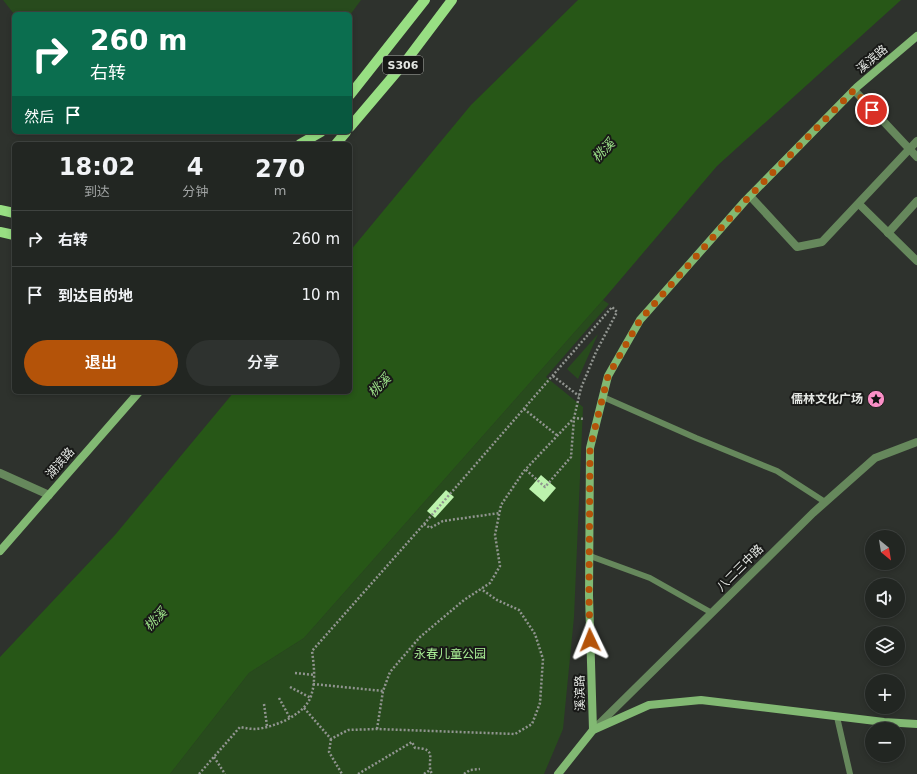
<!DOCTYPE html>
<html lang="zh">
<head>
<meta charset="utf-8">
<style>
	:root { --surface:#222622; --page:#2e322f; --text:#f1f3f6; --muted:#a2a5a5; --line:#3f4340; --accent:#b45309 }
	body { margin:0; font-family:"DejaVu Sans","Noto Sans SC",sans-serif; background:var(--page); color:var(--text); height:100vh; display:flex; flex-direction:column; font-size:15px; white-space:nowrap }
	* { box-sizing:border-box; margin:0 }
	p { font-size:13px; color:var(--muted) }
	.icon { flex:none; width:22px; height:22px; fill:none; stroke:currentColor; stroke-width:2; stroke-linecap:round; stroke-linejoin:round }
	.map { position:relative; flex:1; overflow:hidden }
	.details { position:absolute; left:12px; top:142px; width:340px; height:252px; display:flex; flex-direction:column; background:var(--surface); border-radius:6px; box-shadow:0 2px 6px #0003,0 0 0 1px var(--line) }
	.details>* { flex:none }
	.banner { position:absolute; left:12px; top:12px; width:340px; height:122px; border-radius:6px; box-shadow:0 2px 6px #0003,0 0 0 1px var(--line); background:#0b6e4f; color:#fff; overflow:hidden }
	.needle { width:26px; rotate:150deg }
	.tools { position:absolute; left:865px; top:530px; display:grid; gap:8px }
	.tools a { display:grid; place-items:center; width:40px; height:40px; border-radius:50%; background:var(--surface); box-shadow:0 2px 6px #0003,0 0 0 1px var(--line); font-size:20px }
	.pin { position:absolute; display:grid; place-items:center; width:34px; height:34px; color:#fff; margin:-17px; border:2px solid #fff; border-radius:50%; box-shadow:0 1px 4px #0007 }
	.me { position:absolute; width:44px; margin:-22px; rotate:358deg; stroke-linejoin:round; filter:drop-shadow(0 0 3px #0008) }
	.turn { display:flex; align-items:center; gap:14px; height:84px; padding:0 12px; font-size:18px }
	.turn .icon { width:52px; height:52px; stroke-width:2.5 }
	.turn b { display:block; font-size:28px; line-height:34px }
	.then { display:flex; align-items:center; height:38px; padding:0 12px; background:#0003; gap:8px; font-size:15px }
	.eta { display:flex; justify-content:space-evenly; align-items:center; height:68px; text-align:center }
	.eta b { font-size:24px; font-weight:600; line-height:28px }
	.cta { display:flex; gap:8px; margin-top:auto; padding:8px 12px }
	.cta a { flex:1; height:46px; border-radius:24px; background:var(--accent); color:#fff; font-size:16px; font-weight:600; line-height:46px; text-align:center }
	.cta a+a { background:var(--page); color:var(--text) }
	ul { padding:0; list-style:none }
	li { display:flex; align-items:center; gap:12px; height:56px; padding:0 12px; border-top:1px solid var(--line) }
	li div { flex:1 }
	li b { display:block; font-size:15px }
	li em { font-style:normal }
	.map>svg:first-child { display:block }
</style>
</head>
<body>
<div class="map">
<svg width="917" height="774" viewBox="0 0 917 774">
	<rect width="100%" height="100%" fill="#2e322d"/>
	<g fill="#284b1d">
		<path d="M3,0H361L350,15L14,14Z"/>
		<path d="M603,300L609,304L546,377L583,407L574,617L563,729L544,774H170L249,673L304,638Z"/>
		<path d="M598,334L578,379L567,369Z"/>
	</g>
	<path fill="#275717" d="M578,0H901L717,166L603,300L304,638L249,673L170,774H0V657L115,535L234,392H350V251L471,105Z"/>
	<g fill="#bcf3ad">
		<path d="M541,475L556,488L544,502L529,489Z"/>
		<path d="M446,490L454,497L435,518L427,511Z"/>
	</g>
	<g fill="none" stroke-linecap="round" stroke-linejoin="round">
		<g stroke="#919590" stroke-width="2.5" stroke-dasharray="2 2" stroke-linecap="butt">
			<path d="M553,376L579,396"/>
			<path d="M524,409L558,436"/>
			<path d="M424,524L430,528L443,521L500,513"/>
			<path d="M295,673L315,675"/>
			<path d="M313,684L383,691"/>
			<path d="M290,687L311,698"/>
			<path d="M279,698L290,718"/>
			<path d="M264,704L267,726"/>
			<path d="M304,708L331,739L348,730L377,729L515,734L532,724L540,703L543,659L535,634L519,610L497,600L481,589"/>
			<path d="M377,729L383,691L390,672L420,637L464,600L490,583L500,566L495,535L501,505L524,471L574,418L585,419"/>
			<path d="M331,739L329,752L342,774"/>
			<path d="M214,757L225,774"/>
			<path d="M199,774L240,727C245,728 250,729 255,729C273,728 305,715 311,696C316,681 314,666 312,651L424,524L612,307L617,312L596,352L581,388L574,418L571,457L545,487L525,469"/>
			<path d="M358,774L412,742L415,748C440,748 425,762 432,774"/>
			<path d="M424,774L430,770"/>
			<path d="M464,774L470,770L480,769"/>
		</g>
		<g stroke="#66885c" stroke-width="6">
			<path d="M603,397L696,438L777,471L825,502"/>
			<path d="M590,556L650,578L712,613"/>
			<path d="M837,717L850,774"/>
		</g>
		<g stroke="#66885c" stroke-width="8">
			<path d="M854,90L917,157"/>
			<path d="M750,196L797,247L822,242L917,141"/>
			<path d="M859,204L917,261"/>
			<path d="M888,233L917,201"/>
			<path d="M0,473L49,495"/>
			<path d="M594,729L813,513L875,458L917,442"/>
		</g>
		<g stroke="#82b973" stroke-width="8">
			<path d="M0,551L139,392"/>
			<path d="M593,730L589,595L590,448L608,376L640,320L745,201L857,87L917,36"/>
			<path d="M558,774L593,730L649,705L701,700L884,722L917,724"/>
		</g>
		<g stroke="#98df83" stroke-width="10">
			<path d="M350,95L425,0"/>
			<path d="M350,127L406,61L452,0"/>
			<path d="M300,144L321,132"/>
			<path d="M336,144L346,132"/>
			<path d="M0,210L14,213"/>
			<path d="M0,232L14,235"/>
		</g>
	</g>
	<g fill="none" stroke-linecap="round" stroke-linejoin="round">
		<path stroke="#b45309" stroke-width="7" stroke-dasharray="0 12.6" d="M590,640L589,595L590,448L608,376L640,320L745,201L854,90L872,110"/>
	</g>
	<defs>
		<symbol id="sight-disc" viewBox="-11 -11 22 22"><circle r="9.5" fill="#fa8fc6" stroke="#181917"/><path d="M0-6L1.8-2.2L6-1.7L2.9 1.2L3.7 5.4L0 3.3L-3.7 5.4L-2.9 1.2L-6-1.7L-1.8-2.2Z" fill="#111"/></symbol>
	</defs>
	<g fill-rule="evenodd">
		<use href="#sight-disc" x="866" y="389" width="20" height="20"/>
	</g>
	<g text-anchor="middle" stroke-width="4" stroke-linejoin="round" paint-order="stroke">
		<rect fill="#181917" stroke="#a7a9a6" stroke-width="1" x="383" y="56" width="40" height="18" rx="3"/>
		<g font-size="11" font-weight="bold" fill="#e4e7e3">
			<text x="403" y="69">S306</text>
		</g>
		<g font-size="12" fill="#e4e7e3" stroke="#181917">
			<text transform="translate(872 59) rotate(-40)" y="4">溪滨路</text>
			<text transform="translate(60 463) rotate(-49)" y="4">湖滨路</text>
			<text transform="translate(740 568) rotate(-45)" y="4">八二三中路</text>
			<text transform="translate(580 693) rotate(-91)" y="4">溪滨路</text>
		</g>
		<g font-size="12" font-weight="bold" fill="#e4e7e3" stroke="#181917" text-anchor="end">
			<text x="863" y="403">儒林文化广场</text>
		</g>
		<g font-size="12" fill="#aaf096" stroke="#181917">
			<text x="450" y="658">永春儿童公园</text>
		</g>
		<g font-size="13" font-style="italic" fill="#9ce188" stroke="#181917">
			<text transform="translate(603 150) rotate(-46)" y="5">桃溪</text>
			<text transform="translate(379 385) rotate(-46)" y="5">桃溪</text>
			<text transform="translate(155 619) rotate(-46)" y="5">桃溪</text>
		</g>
	</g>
</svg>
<div class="tools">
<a><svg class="needle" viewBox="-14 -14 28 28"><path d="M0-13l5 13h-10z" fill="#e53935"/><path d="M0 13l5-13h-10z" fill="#a2a5a5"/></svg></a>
<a><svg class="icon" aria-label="sound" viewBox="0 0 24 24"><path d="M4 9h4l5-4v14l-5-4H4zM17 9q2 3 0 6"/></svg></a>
<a><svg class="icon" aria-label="layers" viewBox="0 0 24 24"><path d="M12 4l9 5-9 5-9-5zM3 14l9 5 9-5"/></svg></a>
<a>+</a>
<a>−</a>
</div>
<div class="pin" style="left:872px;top:110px;background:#d93025"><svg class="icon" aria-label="arrive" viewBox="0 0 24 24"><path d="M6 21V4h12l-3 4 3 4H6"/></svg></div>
<svg class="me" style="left:590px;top:640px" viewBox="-20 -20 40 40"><path d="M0-17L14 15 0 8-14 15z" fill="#b45309" stroke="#fff" stroke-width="4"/></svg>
<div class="banner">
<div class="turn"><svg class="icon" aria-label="right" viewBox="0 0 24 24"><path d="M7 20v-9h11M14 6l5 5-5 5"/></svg><div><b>260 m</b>右转</div></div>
<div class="then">然后<svg class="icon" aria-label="arrive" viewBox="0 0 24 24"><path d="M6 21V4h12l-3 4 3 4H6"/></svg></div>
</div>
<section class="details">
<div class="eta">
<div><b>18:02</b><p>到达</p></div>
<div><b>4</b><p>分钟</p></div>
<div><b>270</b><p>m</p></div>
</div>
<ul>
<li><svg class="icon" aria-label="right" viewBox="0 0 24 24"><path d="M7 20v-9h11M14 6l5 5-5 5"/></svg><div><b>右转</b></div><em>260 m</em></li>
<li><svg class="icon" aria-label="arrive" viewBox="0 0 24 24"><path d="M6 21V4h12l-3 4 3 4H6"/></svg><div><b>到达目的地</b></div><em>10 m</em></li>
</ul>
<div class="cta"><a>退出</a><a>分享</a></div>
</section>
</div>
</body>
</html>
